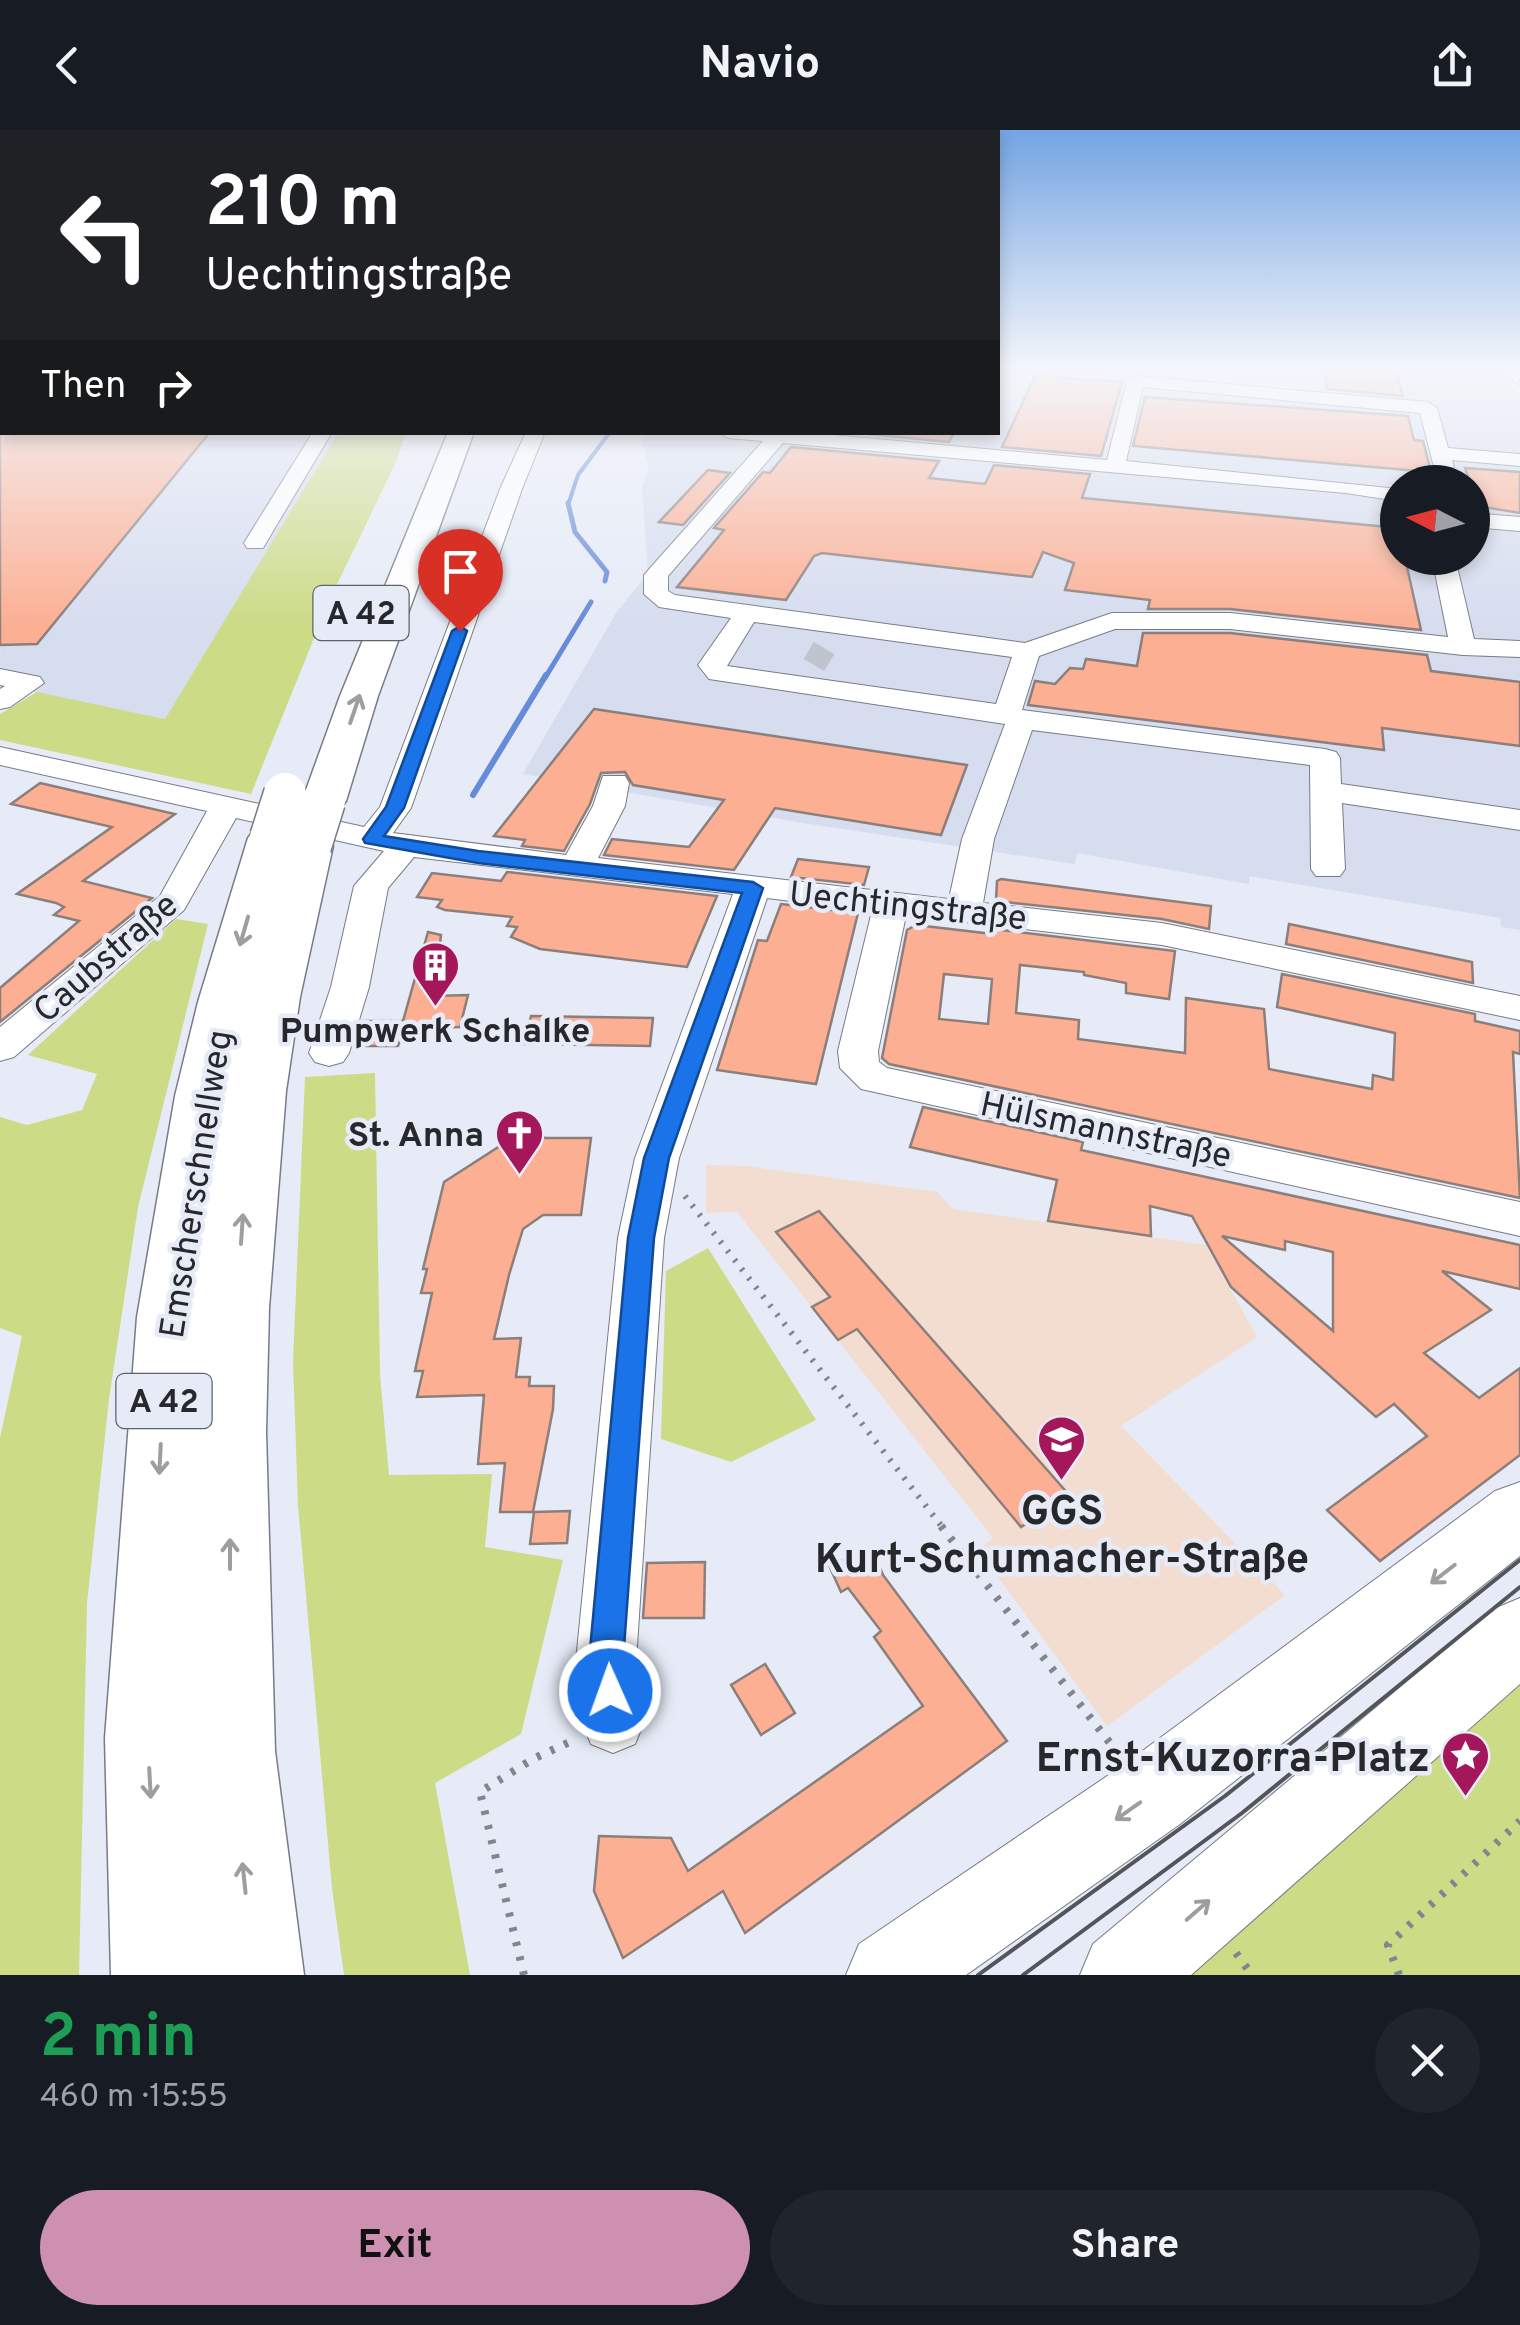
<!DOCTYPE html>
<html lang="en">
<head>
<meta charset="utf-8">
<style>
	:root { --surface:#171b24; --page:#20242c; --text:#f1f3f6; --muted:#9ea1a6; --accent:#ce90b0 }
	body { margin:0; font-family:Overpass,sans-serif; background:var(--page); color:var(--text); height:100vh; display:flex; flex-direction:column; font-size:38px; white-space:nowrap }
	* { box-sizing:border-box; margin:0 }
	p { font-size:32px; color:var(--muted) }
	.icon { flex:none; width:55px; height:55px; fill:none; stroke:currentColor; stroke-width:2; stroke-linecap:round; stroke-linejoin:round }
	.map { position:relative; height:1845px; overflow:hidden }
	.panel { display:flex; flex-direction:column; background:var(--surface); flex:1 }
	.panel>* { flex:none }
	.top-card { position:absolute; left:0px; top:0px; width:1000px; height:305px; box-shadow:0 5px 15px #0003; background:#202124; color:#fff; overflow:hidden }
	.needle { width:65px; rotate:276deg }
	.controls { position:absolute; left:1380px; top:335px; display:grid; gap:20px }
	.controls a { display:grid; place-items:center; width:110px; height:110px; border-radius:50%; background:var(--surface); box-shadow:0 5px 15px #0003; font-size:50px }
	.pin { position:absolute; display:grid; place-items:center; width:85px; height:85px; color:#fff; margin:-102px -42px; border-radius:50% 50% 50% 0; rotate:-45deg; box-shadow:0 0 10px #0007 }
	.pin .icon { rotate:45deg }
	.me { position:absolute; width:110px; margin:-55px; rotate:358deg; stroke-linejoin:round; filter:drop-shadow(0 0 8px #0008) }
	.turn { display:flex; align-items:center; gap:35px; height:210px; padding:0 40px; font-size:45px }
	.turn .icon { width:130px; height:130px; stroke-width:2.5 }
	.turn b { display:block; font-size:70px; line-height:85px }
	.then { display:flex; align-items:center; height:95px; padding:0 40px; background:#0003; gap:20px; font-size:38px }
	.round { display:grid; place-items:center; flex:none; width:105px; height:105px; border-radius:52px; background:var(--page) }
	.summary { display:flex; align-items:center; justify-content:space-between; height:170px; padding:0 40px }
	h1 { font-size:60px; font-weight:700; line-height:75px; color:#1e9e55 }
	.action { display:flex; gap:20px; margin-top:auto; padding:20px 40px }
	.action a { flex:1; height:115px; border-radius:60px; background:var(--accent); color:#111; font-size:40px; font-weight:700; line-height:115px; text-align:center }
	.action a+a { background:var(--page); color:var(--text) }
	header { display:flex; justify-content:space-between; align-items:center; height:130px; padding:0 40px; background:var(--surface); font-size:45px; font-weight:700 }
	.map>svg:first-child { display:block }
</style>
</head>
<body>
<header><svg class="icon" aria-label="back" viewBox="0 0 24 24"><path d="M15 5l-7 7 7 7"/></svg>Navio<svg class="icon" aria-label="share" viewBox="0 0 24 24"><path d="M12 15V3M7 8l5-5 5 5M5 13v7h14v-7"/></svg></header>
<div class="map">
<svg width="1520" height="1845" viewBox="0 0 1520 1845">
	<rect width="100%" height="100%" fill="#e6ebf7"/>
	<g fill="#d6ddef" fill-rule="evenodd">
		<path d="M998,238H1062L1368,266L1332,249L1366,238H1495L1520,264V800L1501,797L1500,788L1249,746V754L1077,723L1075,734L803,693L523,644L616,483L648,443L642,358L649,336L641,310L646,303L998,302ZM1398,352H1472V428H1398Z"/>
		<path d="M2,239V302L339,303L165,589L0,555Z"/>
	</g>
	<path fill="#f3ddd0" d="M706,1035L746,1036L937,1062L953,1079L1206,1115L1257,1207L1121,1296L1285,1465L1107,1596L978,1420L993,1408L737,1082L706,1083Z"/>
	<g fill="#cbdb86">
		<path d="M338,303H406L396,332L329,471L251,664L0,610V584L37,562L165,589Z"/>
		<path d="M176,789L208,794L138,1077L109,1269L87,1473L79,1845H0V1308L22,1206L0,1198V987L27,995L82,980L97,944L28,925Z"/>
		<path d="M375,943L380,1245L389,1345L492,1344L485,1417L563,1430L521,1604L435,1653L470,1845H344L332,1758L298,1375L293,1232L305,947Z"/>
		<path d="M708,1118L816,1290L731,1332L661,1309L666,1141Z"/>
		<path d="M1520,1547V1845H1137Z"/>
	</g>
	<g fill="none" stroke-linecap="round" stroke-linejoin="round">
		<path stroke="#668bd8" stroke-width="4" d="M568,375L578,345L610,302"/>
		<g stroke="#668bd8" stroke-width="5">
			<path d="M568,373L575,402L607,442L605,451"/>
			<path d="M545,548L591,472"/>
		</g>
		<path stroke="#668bd8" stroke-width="6" d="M473,665L546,545"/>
	</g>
	<g fill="#fcaf93" stroke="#8b7f7b" stroke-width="2.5" fill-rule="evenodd">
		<path d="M1324,238H1395L1403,266L1327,259Z"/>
		<path d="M1035,246L1122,252L1101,326L1002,317Z"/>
		<path d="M1145,267L1408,286L1414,310L1423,311L1431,342L1133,316Z"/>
		<path d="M0,302H210L37,514L0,515Z"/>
		<path d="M846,302H954L949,312Z"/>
		<path d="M791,317L939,331L929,348L985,354L994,335L1090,344L1082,368L1398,398V428H1405L1421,500L1230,479H1148L1150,470L1065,460L1074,433L1043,422L1032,447L822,423L814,426L786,470L677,457L724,400L714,398L763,342L770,343Z"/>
		<path d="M1465,338L1520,342V383L1478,376Z"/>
		<path d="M708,340L730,343L683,395L659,392Z"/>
		<path d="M1143,503H1230L1427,525L1431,541L1520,552V616L1382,598L1384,620L1028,575L1035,551L1055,554L1070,538L1083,539L1086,529L1137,536Z"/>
		<path d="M594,579L967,635L941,705L775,678L734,740L604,725L612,709L689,717L724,670L633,655L625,642L601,643L590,674L564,721L522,716L525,710L494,706Z"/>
		<path d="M40,653L175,684L83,751L152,768L0,892V858L79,791L54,785L64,777L56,773L17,764L112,697L11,674Z"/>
		<path d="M798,729L869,737L864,755L791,747Z"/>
		<path d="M507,742L717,766L687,837L540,819L511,807L517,797L507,796L512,787L445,780L437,777L442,770L417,767L432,743L501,751Z"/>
		<path d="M1001,749L1211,776L1209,799L1162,789L996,771L997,751Z"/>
		<path d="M781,774L858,783L816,954L717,940L758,810L767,811Z"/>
		<path d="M1289,794L1472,832L1473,853L1286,814Z"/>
		<path d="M916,795L993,804V799L1175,821L1169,869L1126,863V853L1084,845V842L1020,835L1016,883L1079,890L1078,909L1185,923L1186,868L1264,879L1269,939L1372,959L1373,945L1393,950L1395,903L1277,877L1282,844L1475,884V891L1520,901V924L1513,922L1520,1068L889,934L882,928L907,800ZM944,844L992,849L988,894L939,889Z"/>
		<path d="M428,802L441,805L434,866L468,865L460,897L425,898L422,908H401L398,916H355L363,891H403Z"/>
		<path d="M531,886L653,888L650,916L525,914Z"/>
		<path d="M923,977L1083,1012L1081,1020L1520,1115V1159L1442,1141L1491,1180L1424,1223L1479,1268L1520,1238V1325L1380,1431L1327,1380L1427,1306L1394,1274L1376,1287L1231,1157L1192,1086L1150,1076L1151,1106L1048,1091L1057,1050L910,1017ZM1222,1106L1285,1120V1111L1333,1122V1201Z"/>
		<path d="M531,996L545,1008H591L581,1085H543L523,1099L509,1145L494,1209L521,1208L516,1247H530L529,1256H554L553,1279L533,1382H500L505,1333L478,1334L484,1265L417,1267L423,1241H415L432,1163H421L427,1139H423L444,1052Z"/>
		<path d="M819,1081L1049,1342L1070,1366L1021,1397L857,1199L838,1210L812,1177L830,1167L776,1102Z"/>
		<path d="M570,1381L567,1413L530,1414L534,1382Z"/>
		<path d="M877,1430L883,1445L1007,1611L745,1803L723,1761L623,1828L594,1761L599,1706L671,1708L688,1741L923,1576L874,1507L881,1501L848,1458L841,1462L827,1431Z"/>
		<path d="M705,1432L704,1488H643L647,1433Z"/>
		<path d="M765,1534L795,1583L761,1605L731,1555Z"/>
	</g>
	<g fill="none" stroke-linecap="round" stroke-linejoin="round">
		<path stroke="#c0c4ce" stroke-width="24" stroke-dasharray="24 12" stroke-linecap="butt" d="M814,535L824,518"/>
		<defs>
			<g id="minor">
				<path d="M1500,238H1517L1520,256Z"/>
				<path d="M1136,246L1428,272L1437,278L1448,318L1520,324V336L1452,330L1458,352H1438L1420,283L1143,257L1126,331L1398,359V371L1346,363L783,313L668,446V461L675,465L1025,513L1112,483H1230L1448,507L1432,428H1455L1474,509L1520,511V527L1463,525L1230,499H1115L1039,526L1022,580L1325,619L1336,622L1340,628L1341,654L1520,680V700L1342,673L1345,739L1340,746H1316L1311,739L1310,635L1032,600L994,709L983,773L1162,793L1520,866V890L1162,815L906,785L878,921L879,932L887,938L1520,1072V1106L861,959L840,938L838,921L872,781L767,768L679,1028L664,1108L636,1531L644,1592L635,1614L613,1623L591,1614L582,1592L576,1531L618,1108L635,1028L733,764L414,727L388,758L369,857L349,923L343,932L329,936L315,932L309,923L331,857L354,756L384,721L236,688L184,780L14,927L0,931V897L160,766L207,681L0,635V617L364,697L380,677L500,359L526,302H545L522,359L411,678L393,703L566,725L593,676L603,646H625L629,653L625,676L598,728L949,769L962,709L1005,594L709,549L698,535L731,488L659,477L644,464V445L763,311L728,308L719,302H799L1107,330L1127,251ZM754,492L1012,527L996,574L727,536Z"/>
				<path d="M313,302H332L263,418H247L244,413Z"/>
				<path d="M1472,383L1520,387V401L1472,397Z"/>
				<path d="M0,539L40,547L44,553L10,577L0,579V559L5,556L0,555Z"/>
			</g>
			<g id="major">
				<path d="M1520,1352V1426L1180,1694L966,1845H846L859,1814L1122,1636L1495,1361Z"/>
				<path d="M1520,1468V1554L1191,1845H1080L1093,1814L1494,1479Z"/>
			</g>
			<g id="highway">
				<path d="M448,302H474L378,566L346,671L339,680L324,684L309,680L302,671L340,566Z"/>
				<path d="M271,694L287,698L293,707L310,702L326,706L333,716L300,867L286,961L269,1178L266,1302L275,1621L304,1845H111L105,1608L137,1187L175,966L198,872L248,708L255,698Z"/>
			</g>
		</defs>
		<use href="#minor" stroke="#777b85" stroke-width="2"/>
		<use href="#major" stroke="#777b85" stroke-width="2"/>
		<use href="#highway" stroke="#777b85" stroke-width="3"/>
		<path stroke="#82858d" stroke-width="6" stroke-dasharray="2.5 9" stroke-linecap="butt" d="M685,1066L943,1398"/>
		<g stroke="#82858d" stroke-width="8" stroke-dasharray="4 11" stroke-linecap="butt">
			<path d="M941,1396L1117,1622"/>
			<path d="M1236,1823L1252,1845"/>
			<path d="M524,1845L480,1662L533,1629L574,1610"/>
			<path d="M1399,1845L1388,1815L1520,1691"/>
		</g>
		<use href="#minor" fill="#fff" fill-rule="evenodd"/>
		<use href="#major" fill="#fff" fill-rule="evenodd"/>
		<use href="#highway" fill="#fff" fill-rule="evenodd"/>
		<g stroke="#52555a" stroke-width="4">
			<path d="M978,1845L1225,1666L1520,1430"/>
			<path d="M1023,1845L1242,1683L1520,1457"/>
		</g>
		<defs>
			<g id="highway-bridge">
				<path d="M271,708L285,664"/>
				<path d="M310,716L324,671"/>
			</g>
		</defs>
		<use href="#highway-bridge" stroke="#777b85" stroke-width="45" stroke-linecap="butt"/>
		<use href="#highway-bridge" stroke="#fff" stroke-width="42"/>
	</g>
	<defs><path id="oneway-shaft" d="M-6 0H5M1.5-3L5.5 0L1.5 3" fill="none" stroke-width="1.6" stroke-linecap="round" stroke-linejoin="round" transform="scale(2.5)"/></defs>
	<g stroke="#9d9ea0">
		<use href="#oneway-shaft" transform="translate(355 579) rotate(-71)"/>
		<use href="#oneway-shaft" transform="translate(244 801) rotate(106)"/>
		<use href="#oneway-shaft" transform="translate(242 1099) rotate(-86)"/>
		<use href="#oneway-shaft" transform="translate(160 1329) rotate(93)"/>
		<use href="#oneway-shaft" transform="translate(230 1424) rotate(-90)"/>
		<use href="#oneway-shaft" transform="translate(1443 1444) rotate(142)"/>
		<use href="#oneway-shaft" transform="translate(150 1653) rotate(87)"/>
		<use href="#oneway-shaft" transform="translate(1128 1681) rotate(145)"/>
		<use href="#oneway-shaft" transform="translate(244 1748) rotate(-96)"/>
		<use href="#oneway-shaft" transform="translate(1198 1780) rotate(-41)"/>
	</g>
	<linearGradient id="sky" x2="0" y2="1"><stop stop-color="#74a4e2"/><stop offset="0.48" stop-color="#f4f6fb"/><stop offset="1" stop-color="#f4f6fb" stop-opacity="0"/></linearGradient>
	<rect width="1520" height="496" fill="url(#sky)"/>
	<path fill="#1a73e8" stroke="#114b97" stroke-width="2.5" d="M460,496L467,501L404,678L384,706L478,721L753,752L763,758L669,1028L654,1108L623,1531L627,1561L622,1574L610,1579L597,1574L589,1531L628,1108L644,1028L742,763L478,733L365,713L363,709L386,677L452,501Z"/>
	<defs>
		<symbol id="building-pin" viewBox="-11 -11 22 30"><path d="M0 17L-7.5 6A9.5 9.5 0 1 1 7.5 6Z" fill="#a4175b" stroke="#e6ebf7"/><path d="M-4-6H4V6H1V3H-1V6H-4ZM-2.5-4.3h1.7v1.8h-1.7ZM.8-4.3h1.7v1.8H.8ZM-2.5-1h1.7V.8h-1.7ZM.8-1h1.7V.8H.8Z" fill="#fff"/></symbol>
		<symbol id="church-pin" viewBox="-11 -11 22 30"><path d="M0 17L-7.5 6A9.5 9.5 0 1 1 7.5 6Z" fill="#a4175b" stroke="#e6ebf7"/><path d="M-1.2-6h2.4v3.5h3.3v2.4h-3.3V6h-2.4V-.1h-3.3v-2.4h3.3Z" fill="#fff"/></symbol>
		<symbol id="school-pin" viewBox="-11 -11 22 30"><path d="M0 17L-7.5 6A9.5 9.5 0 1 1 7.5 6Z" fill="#a4175b" stroke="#e6ebf7"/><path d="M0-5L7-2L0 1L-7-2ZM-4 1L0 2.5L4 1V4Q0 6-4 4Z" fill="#fff"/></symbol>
		<symbol id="sight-pin" viewBox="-11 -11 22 30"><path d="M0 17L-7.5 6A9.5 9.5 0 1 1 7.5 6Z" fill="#a4175b" stroke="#e6ebf7"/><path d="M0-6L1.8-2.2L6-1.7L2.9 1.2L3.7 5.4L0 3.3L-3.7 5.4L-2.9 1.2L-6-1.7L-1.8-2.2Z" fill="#fff"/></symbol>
	</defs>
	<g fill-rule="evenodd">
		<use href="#building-pin" x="408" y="808" width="55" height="75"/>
		<use href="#church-pin" x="492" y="976" width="55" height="75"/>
		<use href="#school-pin" x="1034" y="1282" width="55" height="75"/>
		<use href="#sight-pin" x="1438" y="1598" width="55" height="75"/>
	</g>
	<g text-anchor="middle" stroke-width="9" stroke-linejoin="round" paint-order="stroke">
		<g fill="#e6ebf7" stroke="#606269" stroke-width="2.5">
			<rect x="313.5" y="456" width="95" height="54" rx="8"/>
			<rect x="116.5" y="1244" width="95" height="54" rx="8"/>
		</g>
		<g font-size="32" font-weight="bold" fill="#26282c">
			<text x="361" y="494">A 42</text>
			<text x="164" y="1282">A 42</text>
		</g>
		<g font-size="35" fill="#26282c" stroke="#e6ebf7">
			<text transform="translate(908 775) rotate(6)" y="12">Uechtingstraße</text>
			<text transform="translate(105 827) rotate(-41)" y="12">Caubstraße</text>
			<text transform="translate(1106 999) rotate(12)" y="12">Hülsmannstraße</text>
			<text transform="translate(195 1054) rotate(-81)" y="12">Emscherschnellweg</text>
		</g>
		<g font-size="35" font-weight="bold" fill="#26282c" stroke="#e6ebf7">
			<text x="435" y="912">Pumpwerk Schalke</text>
			<text x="484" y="1016" text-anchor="end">St. Anna</text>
		</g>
		<g font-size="42" font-weight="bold" fill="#26282c" stroke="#e6ebf7">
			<text x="1062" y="1394">GGS<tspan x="1062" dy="48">Kurt-Schumacher-Straße</tspan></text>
			<text x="1430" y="1641" text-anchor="end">Ernst-Kuzorra-Platz</text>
		</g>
	</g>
</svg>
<div class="controls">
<a><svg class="needle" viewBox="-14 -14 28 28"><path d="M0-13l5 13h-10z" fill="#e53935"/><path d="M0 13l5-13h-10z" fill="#9ea1a6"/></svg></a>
</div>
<div class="pin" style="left:460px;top:501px;background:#d93025"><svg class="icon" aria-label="arrive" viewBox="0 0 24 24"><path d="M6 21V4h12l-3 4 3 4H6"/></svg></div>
<svg class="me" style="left:610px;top:1561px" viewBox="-20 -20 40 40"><circle r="17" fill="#1a73e8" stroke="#fff" stroke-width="3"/><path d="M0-11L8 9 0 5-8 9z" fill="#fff"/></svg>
<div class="top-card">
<div class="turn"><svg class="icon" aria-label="left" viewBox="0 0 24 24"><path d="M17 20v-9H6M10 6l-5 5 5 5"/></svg><div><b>210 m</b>Uechtingstraße</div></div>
<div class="then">Then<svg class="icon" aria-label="right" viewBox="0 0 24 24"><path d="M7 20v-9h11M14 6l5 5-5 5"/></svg></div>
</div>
</div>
<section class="panel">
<div class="summary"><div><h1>2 min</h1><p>460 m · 15:55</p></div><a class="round"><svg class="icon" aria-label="close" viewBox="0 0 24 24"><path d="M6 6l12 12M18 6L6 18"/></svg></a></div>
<div class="action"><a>Exit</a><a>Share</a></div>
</section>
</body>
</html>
